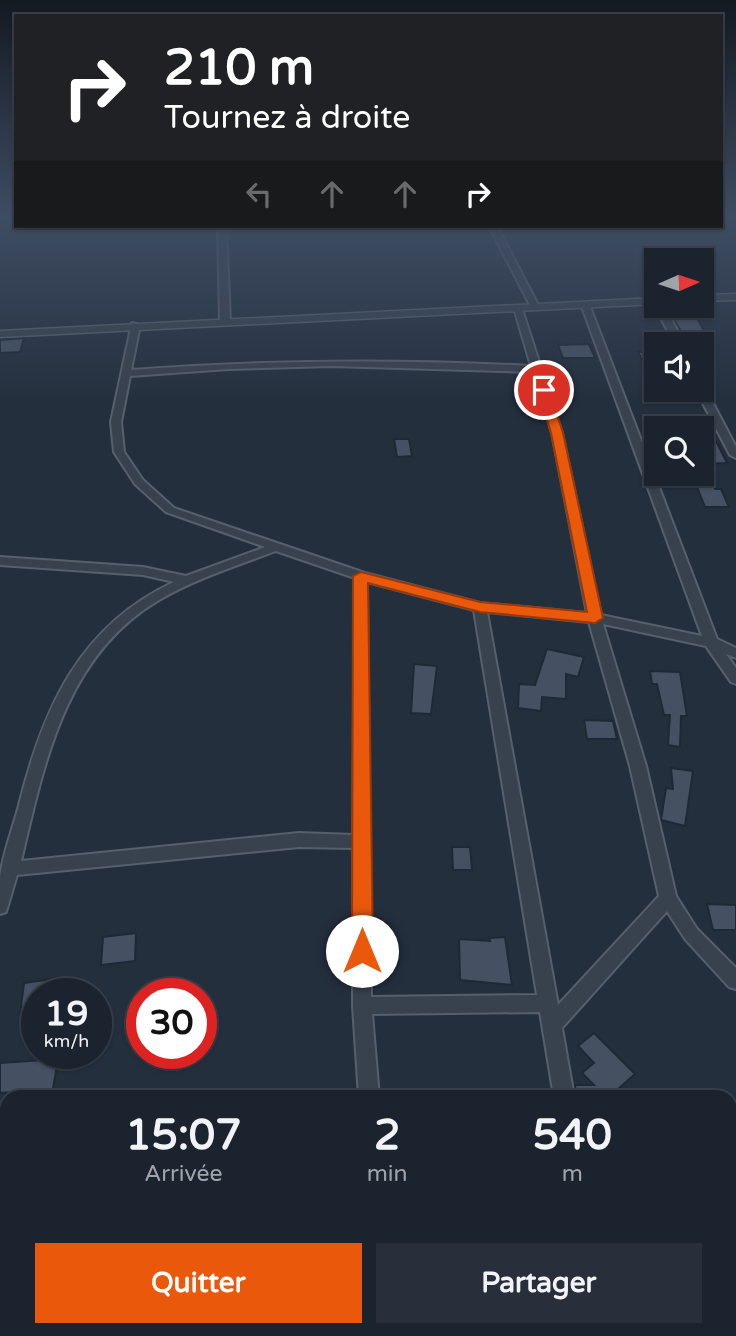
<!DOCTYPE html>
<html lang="fr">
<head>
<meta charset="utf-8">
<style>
	:root { --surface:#1b232e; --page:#282f3a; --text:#f1f3f6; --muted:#a0a4aa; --line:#39404a; --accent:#ea580c }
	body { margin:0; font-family:"Varela Round",sans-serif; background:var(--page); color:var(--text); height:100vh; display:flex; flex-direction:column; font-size:26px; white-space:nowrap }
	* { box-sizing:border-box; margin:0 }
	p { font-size:23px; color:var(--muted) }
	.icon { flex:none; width:38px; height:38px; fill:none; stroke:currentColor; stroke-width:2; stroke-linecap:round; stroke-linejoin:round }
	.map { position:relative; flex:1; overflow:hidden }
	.details { position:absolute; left:0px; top:1090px; width:737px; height:247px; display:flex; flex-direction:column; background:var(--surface); border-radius:21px 21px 0 0; box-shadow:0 2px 5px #0004,0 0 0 2px var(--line) }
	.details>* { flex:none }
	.guide { position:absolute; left:14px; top:14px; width:709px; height:214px; border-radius:0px; box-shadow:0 2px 5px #0004,0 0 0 2px var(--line); background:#202124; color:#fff; overflow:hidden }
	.needle { width:46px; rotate:87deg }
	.fabs { position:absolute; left:644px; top:248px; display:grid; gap:14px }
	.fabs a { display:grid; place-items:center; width:70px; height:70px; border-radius:0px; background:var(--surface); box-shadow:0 2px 5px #0004,0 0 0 2px var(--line); font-size:35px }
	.speed { position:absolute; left:21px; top:978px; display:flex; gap:14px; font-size:35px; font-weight:700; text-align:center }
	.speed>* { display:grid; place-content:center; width:91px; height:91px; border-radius:50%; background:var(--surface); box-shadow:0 2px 5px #0004,0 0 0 2px var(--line); line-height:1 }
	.speed small { font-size:18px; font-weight:400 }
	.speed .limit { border:10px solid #d22; background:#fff; color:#111 }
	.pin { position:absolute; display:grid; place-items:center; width:60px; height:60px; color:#fff; margin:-30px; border:4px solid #fff; border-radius:50%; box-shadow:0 2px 7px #0007 }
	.me { position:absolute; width:77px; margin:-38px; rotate:0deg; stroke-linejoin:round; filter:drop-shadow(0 0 5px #0008) }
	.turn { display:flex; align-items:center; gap:24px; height:147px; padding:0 35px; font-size:32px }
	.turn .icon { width:91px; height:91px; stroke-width:2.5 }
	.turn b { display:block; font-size:49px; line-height:60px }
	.lanes { display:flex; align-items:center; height:66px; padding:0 35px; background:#0003; justify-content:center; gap:35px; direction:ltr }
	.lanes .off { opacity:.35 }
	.eta { display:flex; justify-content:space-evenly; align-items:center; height:119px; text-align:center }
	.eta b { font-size:42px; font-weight:700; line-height:49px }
	.action { display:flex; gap:14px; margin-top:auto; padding:14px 35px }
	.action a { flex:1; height:80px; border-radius:0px; background:var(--accent); color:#fff; font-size:28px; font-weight:700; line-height:80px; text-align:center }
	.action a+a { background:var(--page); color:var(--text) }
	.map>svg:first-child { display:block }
</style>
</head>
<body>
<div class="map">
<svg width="736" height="1336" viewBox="0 0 736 1336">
	<rect width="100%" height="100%" fill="#242f3e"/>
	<g fill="#455162" stroke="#1f2835" stroke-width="2">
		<path d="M673,318H697L707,336L683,335Z"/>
		<path d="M24,338L20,352L0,353V340Z"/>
		<path d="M589,344L595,358H563L558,345Z"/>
		<path d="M656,351V385L638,352Z"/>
		<path d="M394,439H409L412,456L397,457Z"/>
		<path d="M702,443H717L727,463L702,464Z"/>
		<path d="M692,475H708L715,489H721L729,507H705Z"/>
		<path d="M547,649L584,657L578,677L566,674V699L542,697L541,711L518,708L519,684L535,685Z"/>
		<path d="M414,664L437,666L431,714L411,713Z"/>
		<path d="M650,671L680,672L687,716H681L680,747L668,745L670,715H664L657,684H652Z"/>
		<path d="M584,720L613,721L617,739H587Z"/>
		<path d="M671,768L693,771L685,826L661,820L666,788L673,789Z"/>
		<path d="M452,847H470L472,870H453Z"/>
		<path d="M707,904L736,905V930H713Z"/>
		<path d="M136,933L135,961L101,965L103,937Z"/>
		<path d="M505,937L512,985L460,980L459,939L490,941L489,938Z"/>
		<path d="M60,978L59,994H37V1004L20,1014L24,983Z"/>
		<path d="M594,1033L635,1074L609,1097H576L575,1085H594L582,1073L594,1063L578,1046Z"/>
		<path d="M58,1059L53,1089L0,1093V1063Z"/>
	</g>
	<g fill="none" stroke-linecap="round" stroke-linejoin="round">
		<defs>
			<g id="minor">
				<path d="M218,226H226L230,322L225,325L220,322Z"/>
				<path d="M489,226H497L539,307L538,309L531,307Z"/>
				<path d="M582,302L589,304L717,639L736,648V658L726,654L736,668V684L731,682L706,646L603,624L646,766L676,896L697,929L736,968V989L729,987L685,939L667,911L562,1028L574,1097H554L540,1012L372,1014L379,1097H359L353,1006V848L299,847L17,875L6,912L0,914C0,902 0,889 0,877C3,853 13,828 19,805C43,709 79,626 174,582L143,575L0,565V557L143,567L186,576L265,547L166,512L135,484L114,452L111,422L132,323L140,325L131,370C265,360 398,359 531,366L514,308L521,306L562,433L601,615L702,636L581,304ZM331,366L533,372L552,433L587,613L480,603L365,573L174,508L143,480L124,452L121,422L130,376L229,369ZM276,551L355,578L353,835L299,833L21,861C44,764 65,655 159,600C195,579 236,566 276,551ZM367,582L474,610L537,995L371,997ZM487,612L589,622L630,766L659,896L558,1005Z"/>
				<path d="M656,304V306H664L685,345H675L655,306Z"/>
				<path d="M702,387L706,390L736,447V458L730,455L696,390H702Z"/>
				<path d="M736,1113V1138L730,1140V1115Z"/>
				<path d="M375,1330H399L400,1336H376Z"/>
				<path d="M604,1330H628L630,1336H606Z"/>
			</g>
			<g id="tertiary">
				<path d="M736,294V300L702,301V295Z"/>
				<path d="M656,298V304L0,337V331Z"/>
			</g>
		</defs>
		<use href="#minor" stroke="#565f6c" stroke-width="4"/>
		<use href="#tertiary" stroke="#565f6c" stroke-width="3"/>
		<use href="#minor" fill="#38414e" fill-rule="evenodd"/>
		<use href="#tertiary" fill="#38414e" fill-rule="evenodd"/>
	</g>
	<linearGradient id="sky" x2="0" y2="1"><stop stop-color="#141a22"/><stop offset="0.54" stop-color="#3f4d63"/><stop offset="1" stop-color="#3f4d63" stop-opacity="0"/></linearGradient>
	<rect width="736" height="403" fill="url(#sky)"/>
	<path fill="#ea580c" stroke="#983908" stroke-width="2" d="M544,387L549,390L563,433L603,618L595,623L480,612L368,583L373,951L370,958L362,960L355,958L352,951L353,576L361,572L480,602L587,612L551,433L538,390Z"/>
</svg>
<div class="fabs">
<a><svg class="needle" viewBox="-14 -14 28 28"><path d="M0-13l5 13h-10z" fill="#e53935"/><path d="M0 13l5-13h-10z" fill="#a0a4aa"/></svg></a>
<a><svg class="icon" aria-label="sound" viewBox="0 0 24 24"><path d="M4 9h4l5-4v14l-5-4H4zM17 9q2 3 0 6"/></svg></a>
<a><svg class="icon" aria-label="search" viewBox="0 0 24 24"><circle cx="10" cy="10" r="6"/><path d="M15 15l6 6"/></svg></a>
</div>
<div class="speed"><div>19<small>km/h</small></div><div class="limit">30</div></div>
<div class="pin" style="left:544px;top:390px;background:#d93025"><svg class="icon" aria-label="arrive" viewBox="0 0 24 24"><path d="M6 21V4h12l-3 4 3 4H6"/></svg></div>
<svg class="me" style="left:362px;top:951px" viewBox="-20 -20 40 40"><circle r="19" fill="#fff"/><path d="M0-13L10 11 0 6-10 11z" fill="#ea580c"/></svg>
<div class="guide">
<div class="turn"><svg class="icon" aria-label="right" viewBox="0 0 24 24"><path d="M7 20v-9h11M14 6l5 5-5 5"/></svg><div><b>210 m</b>Tournez à droite</div></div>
<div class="lanes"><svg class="icon off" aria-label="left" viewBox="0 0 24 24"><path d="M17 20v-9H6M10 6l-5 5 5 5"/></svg><svg class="icon off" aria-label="ahead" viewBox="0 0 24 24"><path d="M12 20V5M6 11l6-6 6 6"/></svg><svg class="icon off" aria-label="ahead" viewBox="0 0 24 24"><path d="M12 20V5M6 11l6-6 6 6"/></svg><svg class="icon" aria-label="right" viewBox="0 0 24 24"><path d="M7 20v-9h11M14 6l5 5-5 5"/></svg></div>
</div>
<section class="details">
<div class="eta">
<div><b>15:07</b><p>Arrivée</p></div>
<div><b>2</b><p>min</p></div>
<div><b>540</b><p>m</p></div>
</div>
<div class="action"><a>Quitter</a><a>Partager</a></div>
</section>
</div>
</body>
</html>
